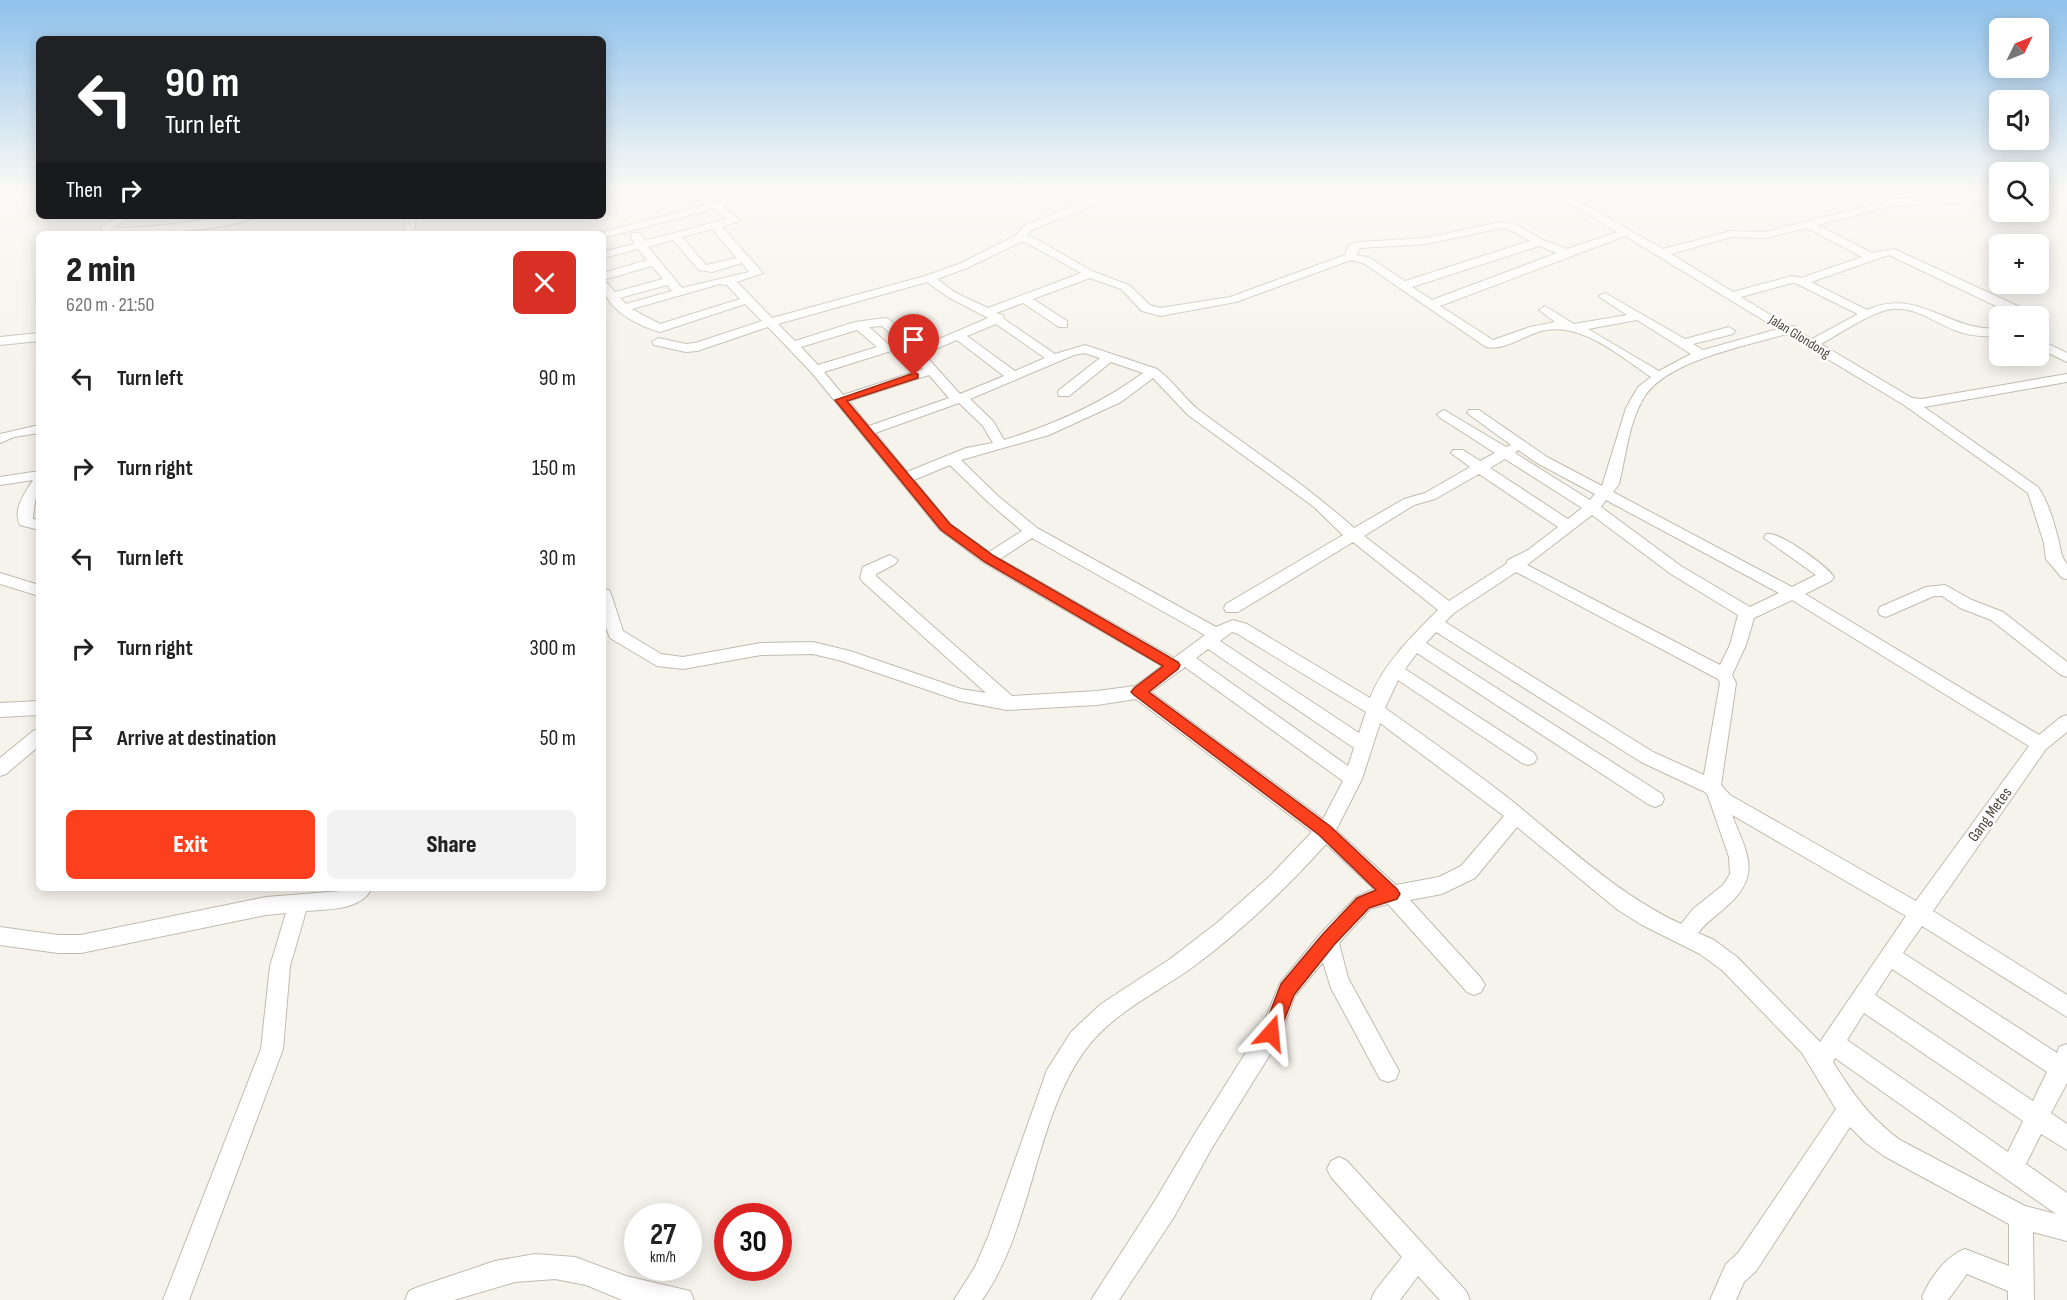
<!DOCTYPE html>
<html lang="en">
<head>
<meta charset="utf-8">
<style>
	:root { --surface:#fff; --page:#f2f2f2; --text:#222; --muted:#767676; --accent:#fc3f1d }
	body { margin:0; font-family:"Sofia Sans Condensed",sans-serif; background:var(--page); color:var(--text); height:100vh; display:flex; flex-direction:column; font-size:22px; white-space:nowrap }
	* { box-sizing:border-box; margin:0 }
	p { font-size:20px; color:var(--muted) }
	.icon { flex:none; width:33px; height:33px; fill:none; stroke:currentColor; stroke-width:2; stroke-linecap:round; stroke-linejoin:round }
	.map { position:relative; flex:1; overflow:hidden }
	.panel { position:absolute; left:36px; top:231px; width:570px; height:660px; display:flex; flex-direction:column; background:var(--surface); border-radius:9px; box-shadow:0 3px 15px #0003 }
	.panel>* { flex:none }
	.guide { position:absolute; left:36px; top:36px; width:570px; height:183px; border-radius:9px; box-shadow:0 3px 15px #0003; background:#202124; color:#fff; overflow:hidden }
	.needle { width:39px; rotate:47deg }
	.controls { position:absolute; left:1989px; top:18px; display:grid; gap:12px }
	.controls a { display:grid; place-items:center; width:60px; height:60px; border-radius:9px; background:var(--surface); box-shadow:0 3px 15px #0003; font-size:30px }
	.speed { position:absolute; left:624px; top:1203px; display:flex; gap:12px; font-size:30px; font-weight:700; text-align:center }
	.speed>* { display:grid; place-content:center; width:78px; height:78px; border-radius:50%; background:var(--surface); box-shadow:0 3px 15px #0003; line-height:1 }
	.speed small { font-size:15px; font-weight:400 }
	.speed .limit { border:9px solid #d22; background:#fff; color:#111 }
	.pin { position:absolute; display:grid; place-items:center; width:51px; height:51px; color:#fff; margin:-62px -26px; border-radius:50% 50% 50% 0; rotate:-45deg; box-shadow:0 0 6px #0007 }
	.pin .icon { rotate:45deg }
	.me { position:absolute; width:66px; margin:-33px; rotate:18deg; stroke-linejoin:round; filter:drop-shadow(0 0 4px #0008) }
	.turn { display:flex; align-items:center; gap:21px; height:126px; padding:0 30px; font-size:27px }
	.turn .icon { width:78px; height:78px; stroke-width:2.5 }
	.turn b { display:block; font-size:42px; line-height:51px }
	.then { display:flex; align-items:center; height:57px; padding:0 30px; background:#0003; gap:12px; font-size:22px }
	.round { display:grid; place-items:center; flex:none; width:63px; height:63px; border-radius:9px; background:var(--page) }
	.overview { display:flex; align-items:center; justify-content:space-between; height:102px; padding:0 30px }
	h1 { font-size:36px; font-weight:800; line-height:45px }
	.cta { display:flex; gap:12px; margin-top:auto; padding:12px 30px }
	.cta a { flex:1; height:69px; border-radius:9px; background:var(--accent); color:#fff; font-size:24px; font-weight:800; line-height:69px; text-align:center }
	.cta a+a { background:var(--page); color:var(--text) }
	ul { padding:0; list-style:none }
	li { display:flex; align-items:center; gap:18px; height:90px; padding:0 30px }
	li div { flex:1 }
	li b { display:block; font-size:22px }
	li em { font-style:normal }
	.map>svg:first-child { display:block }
</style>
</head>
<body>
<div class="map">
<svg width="2067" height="1300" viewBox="0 0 2067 1300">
	<rect width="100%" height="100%" fill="#f6f3ec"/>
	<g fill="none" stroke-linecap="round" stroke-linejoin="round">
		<defs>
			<g id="minor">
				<path d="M751,190H765L723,207L740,220L722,227L763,273L737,282L772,318L925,276L959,264L1015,236L1024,226L1092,198L1099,190H1109L1100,202L1032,230L1027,236L1034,238L1094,272L1129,285L1150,305L1160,308L1230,297L1345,255L1348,246L1358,242L1426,238L1501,222L1517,225L1543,240L1567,249L1617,232L1547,190H1559L1663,249L1731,231L1765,232L1895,199L2000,194V200L1895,205L1818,225L1872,253L1894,249L2022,308L2030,316H2017L1889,255L1811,282L1867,310C1918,286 1949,333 2000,328V336C1983,337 1969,336 1954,330C1934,322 1914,306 1892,309C1873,311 1839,334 1821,344L1912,398L1922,399L2067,374V382L1924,407L2038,487C2049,503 2054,523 2059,542C2061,551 2061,557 2067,564V579L2062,578L2046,559L2044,543L2028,493L1904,405L1786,334C1746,346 1669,360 1645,396C1629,420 1626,456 1619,484L1613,492L1792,587L1816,575L1764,538L1766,534C1779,531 1826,565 1834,577L1831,581L1805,594L2039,735L2061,717L2067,715V732L2046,749L1933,911L2067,995V1017L1922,926L1903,953L2057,1053L2059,1047L2067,1044V1083L2051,1113L2067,1124V1150L2041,1134L2026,1164L2067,1193V1241L2033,1232L2034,1300H2008V1291L1967,1274L1948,1300H1924L1922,1297C1930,1278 1946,1256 1965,1249L2009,1266V1224L1884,1156L1866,1143L1850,1127L1756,1271L1744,1282L1736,1300H1710L1726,1264L1738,1253L1836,1109L1802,1053L1723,971L1700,954L1642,925L1618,910L1517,827L1475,878L1442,894L1410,900L1481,978L1485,985L1481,992L1474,995L1467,992L1388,904L1370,909L1339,943L1348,978L1399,1071L1396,1079L1388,1082L1380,1079L1331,988L1323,962L1295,996L1279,1040L1210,1151L1174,1217L1119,1300H1091L1156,1199L1194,1135L1262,1027L1280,983L1321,933L1356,897L1374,889L1326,844C1286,889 1241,931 1193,967C1155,994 1110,1014 1083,1053C1034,1123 1032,1230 982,1300H954L975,1267L988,1237L1047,1070L1071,1032L1101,1004L1170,959L1218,922L1270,876L1312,832L1136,699L1097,705L1007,710L960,701L842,661L813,654L761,655L683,669L657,666L610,638L603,619V589L609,590L611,594L623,631L661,654L683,657L761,643L813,642L850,651L961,689L986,693L863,582L860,578L863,567L890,555L898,560L895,564L876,574V576L1012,696L1097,691L1135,686L1162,666L984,563L940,530L812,373L768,327L697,351L686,352L654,345L652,342L658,338L686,344L695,343L762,321L745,304L660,332C636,325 603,308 603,282L607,283L615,292L663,279L652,266L603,280V273L647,260L638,249L604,258L603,252L634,244L631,235L632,233H640L644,241L727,219L713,209L603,238V234L599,233L720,201ZM1501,228L1510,230L1530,241L1405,281L1370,258L1356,255L1360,248L1426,244ZM1807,228L1862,257L1801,278L1792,276L1733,292L1671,254L1731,237L1765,238ZM712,229L737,258L706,265L682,237ZM1625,236L1778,329L1703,350L1693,344L1733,334L1735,331L1729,327L1685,339L1605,293L1599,296L1601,298L1627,315L1574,324L1545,306L1539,310L1555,322L1530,327L1493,340L1440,306ZM673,240L699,270L712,272L742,263L749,272L682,288L648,247ZM1021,242L1027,243L1081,273L988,308L956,293L937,279L967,268ZM1539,246L1557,253L1432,300L1412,287ZM1351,260L1363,263L1486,347C1504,351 1522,337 1538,332C1579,319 1619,356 1651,377L1638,387L1626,408L1602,486L1547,457L1479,410H1469L1467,413L1511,445L1506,447L1444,410L1437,414L1439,417L1495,453L1480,461L1463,450H1453L1451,453L1470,467L1425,493L1404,499L1354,528C1306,485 1252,450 1200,411C1184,399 1174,381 1157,369L1085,345L1055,354L1004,319L1003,315L996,313L1023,303L1059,327H1067V321L1033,299L1090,278L1121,289L1142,311L1160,316L1236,302ZM927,282L948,297L988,318L918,348L889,319L885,318L855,322L795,341L778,324ZM1792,283H1795L1858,314L1812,339L1796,330L1795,326H1789L1741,297ZM720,284L727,285L740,299L660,324L632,309ZM667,285L672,291L626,304L620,298ZM1637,320L1691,354L1659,371L1588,329ZM996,324L1045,358L1015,371L967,336ZM882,326L898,341L888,344L869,327ZM857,330L877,347L818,365L801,347ZM957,340L1004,376L960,394L924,354ZM904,347L923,369L843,395L824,372ZM1084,353L1100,358L1059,390L1058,393L1059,396H1069L1111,362L1143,373C1101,404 1055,424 1004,440L993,421L970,399L1074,355ZM929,375L949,398L869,426L849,401ZM1153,378L1188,415L1314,507L1343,535L1226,604L1224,608L1226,612H1238L1353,542L1438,610C1413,635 1383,664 1370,698L1247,624L1233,620L1216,627L1037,528L998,496L961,460L1049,435L1121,402ZM959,403L983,426L993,443L966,448L907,472L875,433ZM1518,450L1537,463L1595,494L1590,500L1515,453ZM1505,459L1582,508L1568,519L1490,468ZM950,465L988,502L1022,531L989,552L950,524L914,480ZM1479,474L1558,527L1528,550L1508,560L1506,564L1449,601L1364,536L1414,505L1435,499ZM1606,500L1779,593L1750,607L1681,566L1601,507ZM1592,515L1671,574L1738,615L1730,645L1720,665L1527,565ZM1032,538L1205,635L1174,658L1000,559ZM1516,572L1718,679L1720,683L1704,775L1653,752L1445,622L1454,613ZM1792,600L2029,746L1916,901L1730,795L1721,785L1736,683L1732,675L1746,645L1754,618ZM1232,632L1236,633L1366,712L1359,733L1220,641ZM1436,632L1641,762L1705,792L1708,796L1729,857L1730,874L1723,885L1693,909L1681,924C1617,894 1565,844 1511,800C1470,768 1427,738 1385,708L1398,680L1522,763L1528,765L1534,763L1537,758L1534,753L1405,669L1417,653L1648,804L1655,807L1662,804L1664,799L1662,794L1426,643ZM1208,649L1354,748L1348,766L1196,658ZM1185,667L1343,781L1323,819L1151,692ZM1380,723L1504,816L1461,866L1439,877L1396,885L1336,830L1362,779ZM1732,815L1906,916L1820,1042L1737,957L1714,940L1698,933C1707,921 1719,914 1729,904C1763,873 1745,850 1732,815ZM1892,969L2047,1072L2033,1101L1875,995ZM1864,1013L2023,1121L2008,1152L1847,1040ZM1835,1058L2056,1214L2025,1206L1900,1140C1869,1117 1853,1094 1833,1062Z"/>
				<path d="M119,216H131L114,228C162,229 209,216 256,216C238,230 126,237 101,231V227Z"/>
				<path d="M406,216H416L414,234H404Z"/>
				<path d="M39,333V341L0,345V337Z"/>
				<path d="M2038,339L2067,353V362L2038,348Z"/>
				<path d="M39,425V433L14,437L0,443V434Z"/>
				<path d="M39,471C39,489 34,501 33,519L39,520V530L20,525C12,510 25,493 33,480L0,485V477Z"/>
				<path d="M0,573L39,585V596L0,584Z"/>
				<path d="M1945,585L1972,600L2003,612L2067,662V677L2061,675L1991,620L1960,608L1942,596H1934L1886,617L1880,615L1878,611L1880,607L1926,587Z"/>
				<path d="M39,701V715L0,717V703Z"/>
				<path d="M39,729V746L6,774L0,776V758L33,731Z"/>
				<path d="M345,888H372C361,911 327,909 306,911L290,966L283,1049L189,1300H163L261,1049L270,966L286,913L266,915L81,953H58L0,945V927L58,935H81L266,897L341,891Z"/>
				<path d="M1339,1157L1347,1161L1466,1291L1470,1300H1440L1418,1276L1400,1300H1371L1375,1291L1402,1257L1331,1177L1327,1169L1331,1161Z"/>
				<path d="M535,1254L575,1257L626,1276L690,1291L694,1300H622L586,1285L555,1279L515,1282L454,1300H405L409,1291L418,1287L495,1261Z"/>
			</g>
		</defs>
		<use href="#minor" stroke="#c2bbae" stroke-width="2"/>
		<use href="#minor" fill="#fff" fill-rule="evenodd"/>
	</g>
	<linearGradient id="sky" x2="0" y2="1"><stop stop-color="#8fc1ec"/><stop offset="0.51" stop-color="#fbfaf6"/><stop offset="1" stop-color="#fbfaf6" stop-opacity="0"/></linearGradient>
	<rect width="2067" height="372" fill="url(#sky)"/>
	<path fill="#fc3f1d" stroke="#a42913" stroke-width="1.5" d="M914,373L918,374V378L847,401L950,524L994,556L1178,662L1180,665L1178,669L1149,692L1330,826L1397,889L1400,894L1397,899L1369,908L1334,945L1294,995L1277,1039L1271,1042L1265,1039L1262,1033L1281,984L1322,935L1357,898L1376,890L1319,835L1134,695L1131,692L1134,688L1163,666L985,562L941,530L835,400Z"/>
	<g text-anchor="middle" stroke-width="4.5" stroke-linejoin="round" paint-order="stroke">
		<g font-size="14" fill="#4b4439" stroke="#fff">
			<text transform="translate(1800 336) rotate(32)" y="5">Jalan Glondong</text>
		</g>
		<g font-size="16" fill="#4b4439" stroke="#fff">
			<text transform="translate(1989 814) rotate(-54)" y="6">Gang Metes</text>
		</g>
	</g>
</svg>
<div class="controls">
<a><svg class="needle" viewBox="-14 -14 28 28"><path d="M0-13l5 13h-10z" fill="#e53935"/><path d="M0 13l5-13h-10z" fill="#767676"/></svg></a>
<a><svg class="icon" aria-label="sound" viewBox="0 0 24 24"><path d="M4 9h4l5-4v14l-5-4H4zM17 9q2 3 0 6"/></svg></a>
<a><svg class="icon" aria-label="search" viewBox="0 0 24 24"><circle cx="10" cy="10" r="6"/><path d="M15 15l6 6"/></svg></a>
<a>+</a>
<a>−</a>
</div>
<div class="speed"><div>27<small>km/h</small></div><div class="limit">30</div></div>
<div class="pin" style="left:914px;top:376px;background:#d93025"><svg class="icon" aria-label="arrive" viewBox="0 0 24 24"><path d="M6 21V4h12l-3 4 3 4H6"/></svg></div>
<svg class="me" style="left:1271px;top:1033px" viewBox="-20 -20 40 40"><path d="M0-17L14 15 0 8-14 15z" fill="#fc3f1d" stroke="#fff" stroke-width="4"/></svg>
<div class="guide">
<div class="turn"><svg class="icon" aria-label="left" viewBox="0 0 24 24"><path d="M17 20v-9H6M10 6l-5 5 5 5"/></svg><div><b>90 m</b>Turn left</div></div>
<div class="then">Then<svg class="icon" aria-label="right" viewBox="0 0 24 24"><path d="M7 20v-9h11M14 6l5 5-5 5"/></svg></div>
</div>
<section class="panel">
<div class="overview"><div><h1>2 min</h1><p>620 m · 21:50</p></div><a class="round" style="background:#d93025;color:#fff"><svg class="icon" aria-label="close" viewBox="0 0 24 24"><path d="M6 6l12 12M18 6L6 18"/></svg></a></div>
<ul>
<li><svg class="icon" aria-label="left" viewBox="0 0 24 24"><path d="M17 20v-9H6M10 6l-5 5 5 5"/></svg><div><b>Turn left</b></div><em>90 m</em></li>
<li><svg class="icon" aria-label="right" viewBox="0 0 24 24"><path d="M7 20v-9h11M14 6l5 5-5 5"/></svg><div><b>Turn right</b></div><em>150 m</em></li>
<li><svg class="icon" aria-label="left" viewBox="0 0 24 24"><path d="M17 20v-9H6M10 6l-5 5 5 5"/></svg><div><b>Turn left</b></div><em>30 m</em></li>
<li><svg class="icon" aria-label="right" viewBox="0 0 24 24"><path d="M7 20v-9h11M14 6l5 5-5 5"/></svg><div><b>Turn right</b></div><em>300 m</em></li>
<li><svg class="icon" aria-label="arrive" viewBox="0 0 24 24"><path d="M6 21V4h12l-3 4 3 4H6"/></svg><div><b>Arrive at destination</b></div><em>50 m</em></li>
</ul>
<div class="cta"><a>Exit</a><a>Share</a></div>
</section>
</div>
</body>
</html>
